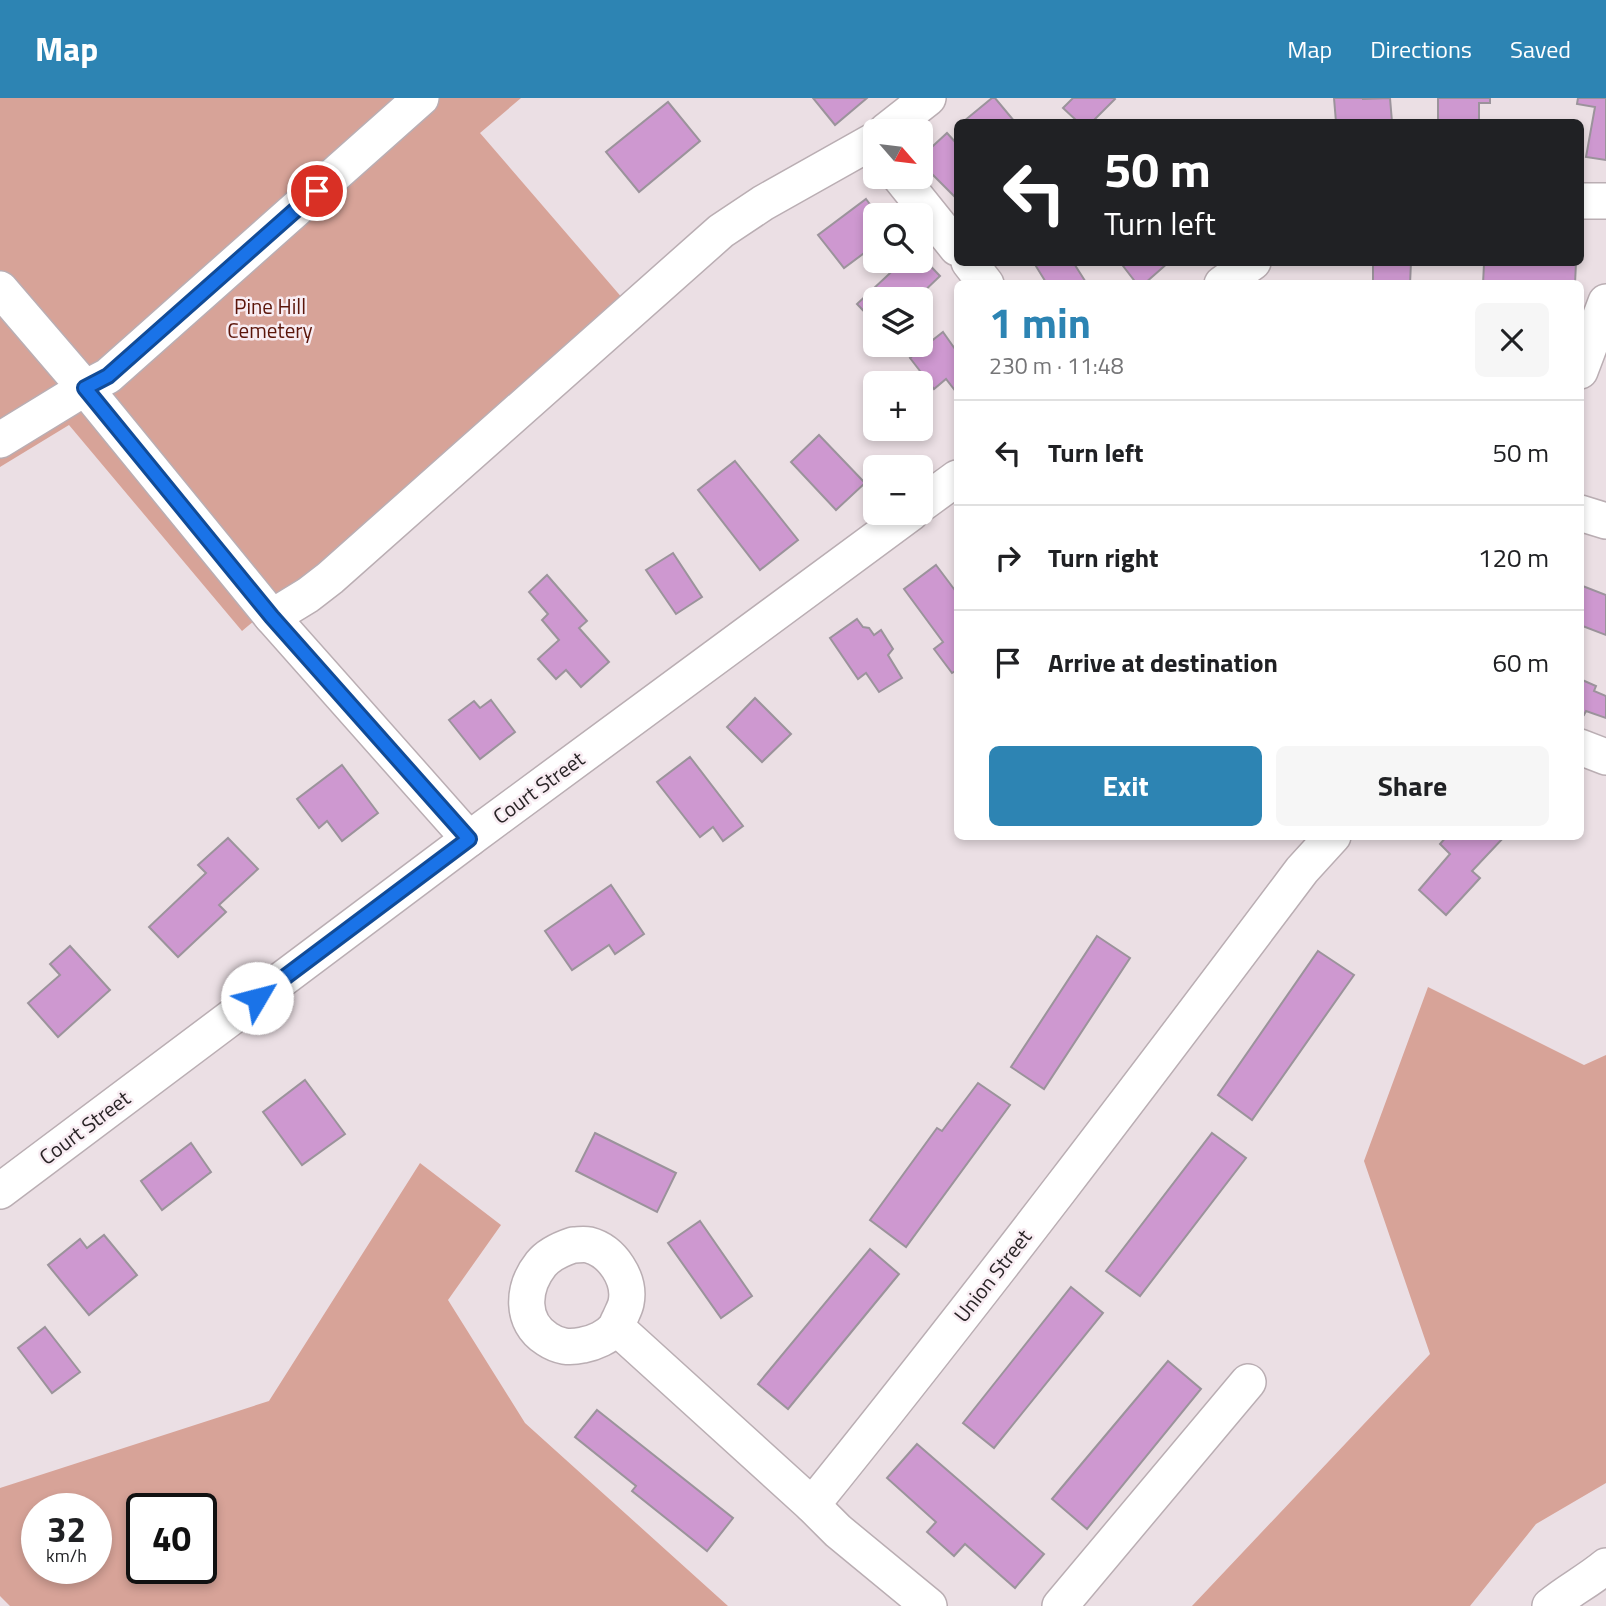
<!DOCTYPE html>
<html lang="en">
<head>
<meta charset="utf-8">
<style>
	:root { --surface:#fff; --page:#f6f6f6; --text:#202124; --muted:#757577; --line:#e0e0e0; --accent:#2d84b3 }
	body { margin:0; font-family:"Titillium Web",sans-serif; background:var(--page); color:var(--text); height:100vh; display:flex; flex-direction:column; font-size:26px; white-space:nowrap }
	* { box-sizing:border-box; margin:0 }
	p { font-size:23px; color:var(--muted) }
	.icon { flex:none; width:38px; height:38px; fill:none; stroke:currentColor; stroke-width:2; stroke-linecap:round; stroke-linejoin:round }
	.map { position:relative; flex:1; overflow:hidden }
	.panel { position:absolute; left:954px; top:182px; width:630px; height:560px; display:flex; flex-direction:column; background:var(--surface); border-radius:10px; box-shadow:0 4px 10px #0003 }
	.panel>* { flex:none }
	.guide { position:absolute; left:954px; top:21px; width:630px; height:147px; border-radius:10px; box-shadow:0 4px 10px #0003; background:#202124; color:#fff; overflow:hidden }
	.needle { width:46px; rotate:118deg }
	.fabs { position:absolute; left:863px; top:21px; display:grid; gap:14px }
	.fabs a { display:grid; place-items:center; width:70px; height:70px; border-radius:10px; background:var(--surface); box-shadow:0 4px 10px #0003; font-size:35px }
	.speed { position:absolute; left:21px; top:1395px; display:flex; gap:14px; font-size:35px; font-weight:700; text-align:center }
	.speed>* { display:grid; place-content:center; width:91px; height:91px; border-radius:50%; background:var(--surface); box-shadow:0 4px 10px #0003; line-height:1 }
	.speed small { font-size:18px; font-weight:400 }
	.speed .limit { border:4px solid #111; border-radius:10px; background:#fff; color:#111 }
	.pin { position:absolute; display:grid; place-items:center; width:60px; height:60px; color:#fff; margin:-30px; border:4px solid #fff; border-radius:50%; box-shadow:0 2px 7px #0007 }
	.me { position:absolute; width:77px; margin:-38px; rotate:53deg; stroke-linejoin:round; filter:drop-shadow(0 0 5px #0008) }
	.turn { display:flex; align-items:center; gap:24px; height:147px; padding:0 35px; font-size:32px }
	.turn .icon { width:91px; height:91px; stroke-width:2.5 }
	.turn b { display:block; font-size:49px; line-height:60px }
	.round { display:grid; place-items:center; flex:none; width:74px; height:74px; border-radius:10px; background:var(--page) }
	.overview { display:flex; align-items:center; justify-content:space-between; height:119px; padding:0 35px }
	h1 { font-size:42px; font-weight:700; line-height:52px; color:var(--accent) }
	.button { display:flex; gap:14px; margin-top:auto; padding:14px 35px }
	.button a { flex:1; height:80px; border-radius:10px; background:var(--accent); color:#fff; font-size:28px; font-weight:700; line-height:80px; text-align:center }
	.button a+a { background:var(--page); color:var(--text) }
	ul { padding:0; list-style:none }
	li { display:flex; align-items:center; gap:21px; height:105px; padding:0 35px; border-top:2px solid var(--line) }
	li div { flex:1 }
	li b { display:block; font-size:26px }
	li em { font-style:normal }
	header { display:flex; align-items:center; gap:42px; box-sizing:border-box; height:98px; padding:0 35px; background:var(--accent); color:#fff }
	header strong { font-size:33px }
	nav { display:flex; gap:38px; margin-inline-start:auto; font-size:24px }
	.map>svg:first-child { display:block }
</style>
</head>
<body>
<header>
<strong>Map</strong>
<nav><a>Map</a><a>Directions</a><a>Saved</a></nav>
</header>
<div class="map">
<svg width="1606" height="1508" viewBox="0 0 1606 1508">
	<rect width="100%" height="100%" fill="#ebdfe4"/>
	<g fill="#d7a398" fill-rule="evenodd">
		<path d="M0,0H521L480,35L630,209L242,533L69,327L0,369Z"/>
		<path d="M1428,889L1584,967L1606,957V1385L1536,1426L1470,1508H1192L1430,1256L1364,1063Z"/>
		<path d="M420,1065L501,1127L448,1202L525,1325L728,1508H10L0,1498V1390L269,1303ZM37,1410H96V1470H37ZM142,1410H201V1470H142Z"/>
	</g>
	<g fill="#ce98d0" stroke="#9b939b" stroke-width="2">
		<path d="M813,0H867L835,27Z"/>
		<path d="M992,0H995L1015,24H965L964,23Z"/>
		<path d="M1073,0H1114L1115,1L1092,24H1078L1063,10Z"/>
		<path d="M1334,0H1363V1L1390,0L1392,24H1336Z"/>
		<path d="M1438,0H1490V5H1479V24H1438Z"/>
		<path d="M1578,0H1606V62L1586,59L1595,9L1577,6Z"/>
		<path d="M668,4L700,43L639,94L606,54Z"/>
		<path d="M947,35L957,46V97L955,99L920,64V60Z"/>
		<path d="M866,101L878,117H875V147L844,170L818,137Z"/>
		<path d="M920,157L940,178L916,201H875V225L857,206L903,163H920Z"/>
		<path d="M1035,164H1073L1087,186H1047L1034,165Z"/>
		<path d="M1120,164H1169L1144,186H1137Z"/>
		<path d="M1373,164H1411L1410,186H1373Z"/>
		<path d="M1506,164H1576L1575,186H1483L1484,166L1506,167Z"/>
		<path d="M943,234L955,251L957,250V295L946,281L934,291L910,260Z"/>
		<path d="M819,337L865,385L836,412L791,364Z"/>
		<path d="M735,363L798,442L760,472L698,392Z"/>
		<path d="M673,455L702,499L676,516L646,472Z"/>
		<path d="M936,467L957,495V572L952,575L934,551L943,544L904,491Z"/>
		<path d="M547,477L587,523L579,530L609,564L581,589L566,572L556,581L538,561L559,542L542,522L548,516L529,494Z"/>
		<path d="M1580,487L1606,497V537L1580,527Z"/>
		<path d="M857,521L863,529L869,530L874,537L881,532L893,551L888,557L902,580L879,594L866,575L858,581L830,540Z"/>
		<path d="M1580,581L1596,588L1594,593L1606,598V620L1586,613L1584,617L1580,615Z"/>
		<path d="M755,600L791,636L762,664L727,629Z"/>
		<path d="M491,602L515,634L480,661L449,622L474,603L480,610Z"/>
		<path d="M690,659L743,728L723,743L713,729L700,739L657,684Z"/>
		<path d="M342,667L378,715L342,743L327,723L319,730L297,701Z"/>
		<path d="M1447,738H1505L1472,773L1480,780L1446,817L1419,792L1450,756L1440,746Z"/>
		<path d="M228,740L258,771L219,807L226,814L178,859L149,829L206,775L198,767Z"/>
		<path d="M611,787L644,836L615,856L609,847L572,872L545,833Z"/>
		<path d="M1097,838L1130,860L1044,991L1011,969Z"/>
		<path d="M70,848L110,892L58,939L28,905L60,877L50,866Z"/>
		<path d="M1318,853L1354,877L1252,1022L1218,997Z"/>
		<path d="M305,982L345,1036L302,1067L263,1014Z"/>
		<path d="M978,985L1010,1007L906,1149L870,1122L937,1030L942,1033Z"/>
		<path d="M595,1035L676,1075L657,1114L576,1073Z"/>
		<path d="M1212,1035L1246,1060L1140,1198L1106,1173Z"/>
		<path d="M191,1045L211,1074L162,1112L141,1083Z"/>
		<path d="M700,1123L752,1198L721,1220L668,1145Z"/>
		<path d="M104,1137L137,1177L89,1217L48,1167L80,1141L87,1150Z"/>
		<path d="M870,1151L899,1176L788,1311L758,1286Z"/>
		<path d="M1071,1189L1103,1215L994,1350L963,1325Z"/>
		<path d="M45,1229L80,1274L52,1295L18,1250Z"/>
		<path d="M1168,1263L1201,1291L1087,1431L1052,1401Z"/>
		<path d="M597,1312L733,1420L707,1453L632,1393L636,1388L575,1339Z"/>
		<path d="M917,1346L1044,1456L1015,1490L965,1446L954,1458L927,1434L936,1424L887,1380Z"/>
	</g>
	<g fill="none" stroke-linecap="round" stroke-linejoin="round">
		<defs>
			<g id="minor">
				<path d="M886,33L928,0"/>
				<path d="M900,79L957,150"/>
				<path d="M1580,103H1606"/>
				<path d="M969,164L986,186"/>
				<path d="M1222,186L1253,164"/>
				<path d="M0,191L85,290L0,342"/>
				<path d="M1580,273L1606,204"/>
				<path d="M920,407L957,380"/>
				<path d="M1580,415L1606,423"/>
				<path d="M272,519L85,290L108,278L421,0"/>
				<path d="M1580,649L1606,659"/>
				<path d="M469,741L272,519L308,497L330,480L721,133L763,105L875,42"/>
				<path d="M0,1093L469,741L911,415"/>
				<path d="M573,1147C578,1147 584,1146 589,1147C612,1153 631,1181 626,1205C625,1210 622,1215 620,1220C619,1221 616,1229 615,1230C608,1239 594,1245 583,1247C569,1250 559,1249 547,1241C520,1224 522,1190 541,1166C549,1156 561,1151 573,1147Z"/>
				<path d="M616,1229L812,1407C980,1199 1141,986 1302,772L1333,738"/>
				<path d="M812,1407L838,1433L929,1508"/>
				<path d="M1060,1508L1248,1284"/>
				<path d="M1550,1508C1568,1493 1588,1483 1606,1468"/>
			</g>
		</defs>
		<use href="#minor" stroke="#baaeb3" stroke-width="38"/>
		<use href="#minor" stroke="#fff" stroke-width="35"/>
	</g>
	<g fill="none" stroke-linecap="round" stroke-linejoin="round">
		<defs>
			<path id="route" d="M257,900L469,741L272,519L85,290L108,278L317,93"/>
		</defs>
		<use href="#route" stroke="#114b97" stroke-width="18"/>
		<use href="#route" stroke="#1a73e8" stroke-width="12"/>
	</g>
	<g text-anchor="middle" stroke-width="5" stroke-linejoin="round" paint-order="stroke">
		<g font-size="21" fill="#5b150a" stroke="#f8ecf2">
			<text x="270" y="216">Pine Hill<tspan x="270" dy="24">Cemetery</tspan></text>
		</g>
		<g font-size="21" fill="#292426" stroke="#f8ecf2">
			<text transform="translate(539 690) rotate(-36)" y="7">Court Street</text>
			<text transform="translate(85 1030) rotate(-37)" y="7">Court Street</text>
			<text transform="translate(993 1178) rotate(-52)" y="7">Union Street</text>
		</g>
	</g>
</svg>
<div class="fabs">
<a><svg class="needle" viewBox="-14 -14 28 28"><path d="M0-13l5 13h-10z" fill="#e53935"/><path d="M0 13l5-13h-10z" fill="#757577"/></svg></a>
<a><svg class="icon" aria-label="search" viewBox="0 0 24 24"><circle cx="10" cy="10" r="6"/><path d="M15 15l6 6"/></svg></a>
<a><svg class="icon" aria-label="layers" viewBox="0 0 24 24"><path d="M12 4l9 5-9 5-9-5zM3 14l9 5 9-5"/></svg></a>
<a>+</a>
<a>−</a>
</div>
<div class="speed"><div>32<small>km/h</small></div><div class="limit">40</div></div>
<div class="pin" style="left:317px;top:93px;background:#d93025"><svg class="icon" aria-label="arrive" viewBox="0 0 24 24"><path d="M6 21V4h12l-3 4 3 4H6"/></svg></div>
<svg class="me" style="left:257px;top:900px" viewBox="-20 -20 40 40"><circle r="19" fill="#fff"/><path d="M0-13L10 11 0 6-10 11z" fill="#1a73e8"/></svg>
<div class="guide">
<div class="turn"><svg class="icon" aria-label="left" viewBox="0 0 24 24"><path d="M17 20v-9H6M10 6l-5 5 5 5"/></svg><div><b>50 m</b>Turn left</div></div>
</div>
<section class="panel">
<div class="overview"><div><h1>1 min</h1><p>230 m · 11:48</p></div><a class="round"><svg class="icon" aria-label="close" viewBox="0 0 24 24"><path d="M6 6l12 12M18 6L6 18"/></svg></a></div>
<ul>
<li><svg class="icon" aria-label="left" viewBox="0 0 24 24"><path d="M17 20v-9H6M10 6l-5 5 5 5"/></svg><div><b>Turn left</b></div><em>50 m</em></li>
<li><svg class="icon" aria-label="right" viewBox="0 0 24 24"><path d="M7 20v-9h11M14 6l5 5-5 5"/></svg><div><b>Turn right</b></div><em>120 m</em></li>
<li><svg class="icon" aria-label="arrive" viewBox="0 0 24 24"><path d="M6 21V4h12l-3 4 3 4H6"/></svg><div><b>Arrive at destination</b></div><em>60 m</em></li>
</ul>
<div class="button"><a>Exit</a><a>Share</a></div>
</section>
</div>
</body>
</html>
